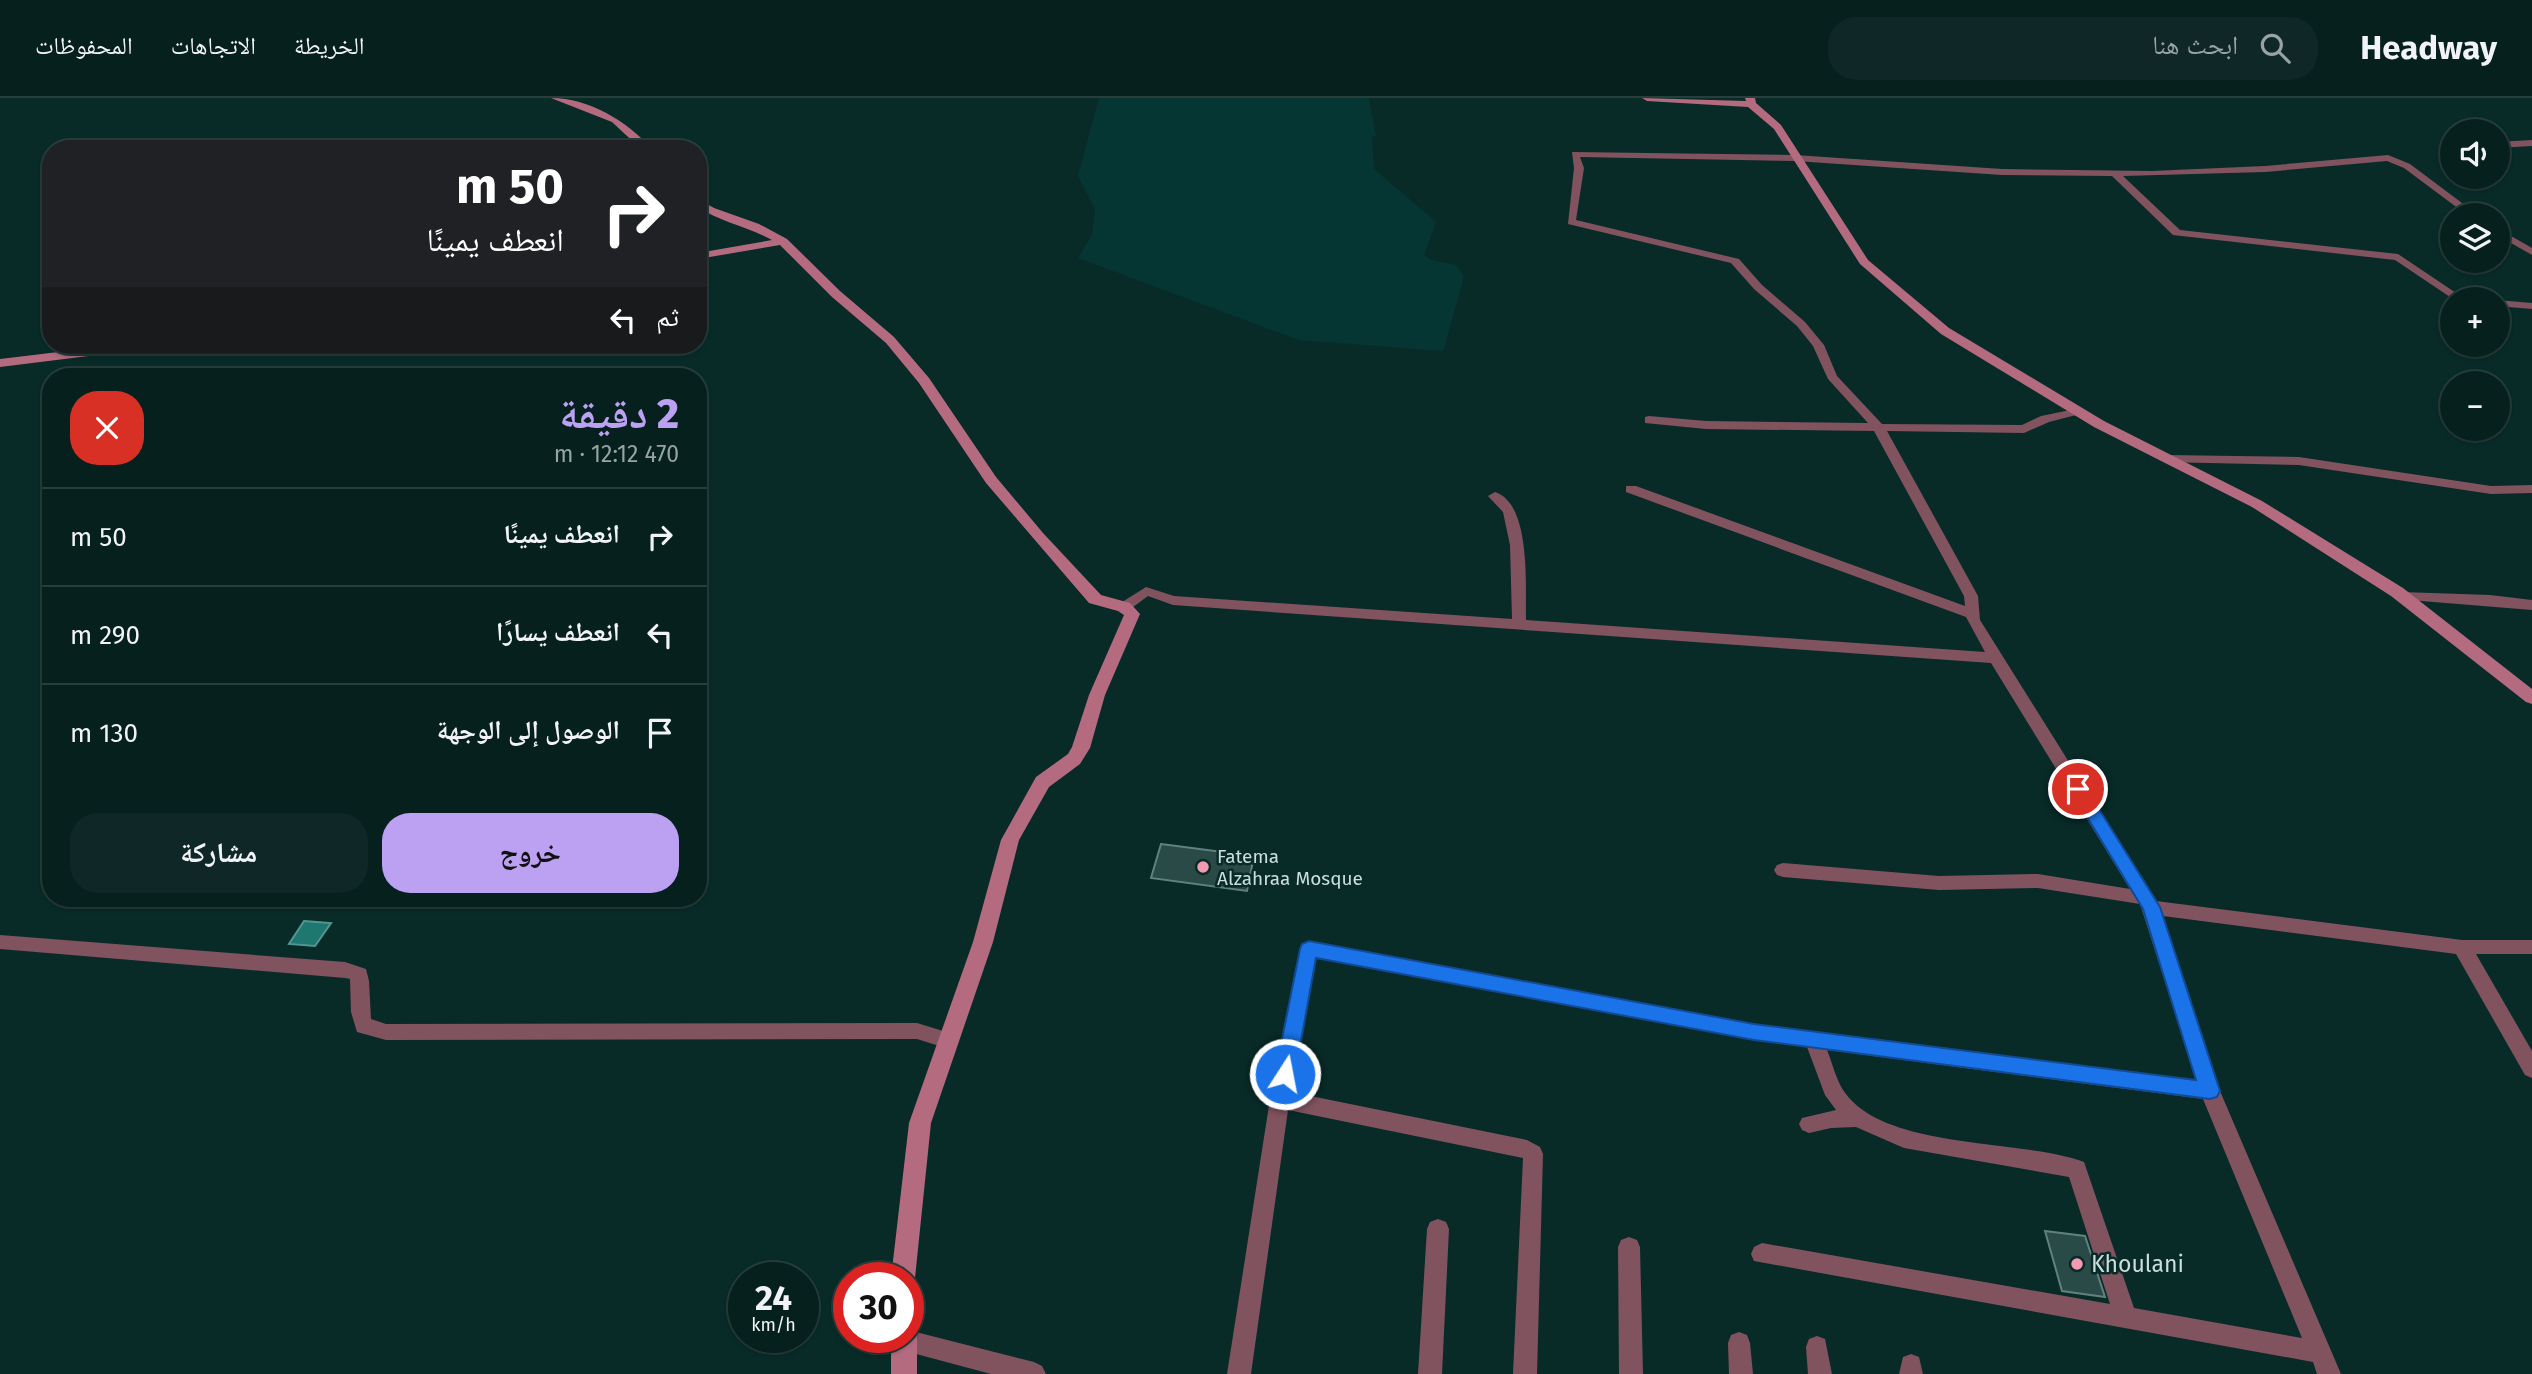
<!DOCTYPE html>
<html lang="ar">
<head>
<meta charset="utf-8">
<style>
	:root { --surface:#06201e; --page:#0f2827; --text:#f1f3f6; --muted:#98a3a4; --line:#273e3c; --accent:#bca0f2 }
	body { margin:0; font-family:"Fira Sans","Noto Naskh Arabic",sans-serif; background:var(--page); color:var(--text); direction:rtl; height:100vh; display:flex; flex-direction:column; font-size:26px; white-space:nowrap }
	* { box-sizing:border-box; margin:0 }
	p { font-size:23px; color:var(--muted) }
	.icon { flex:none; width:38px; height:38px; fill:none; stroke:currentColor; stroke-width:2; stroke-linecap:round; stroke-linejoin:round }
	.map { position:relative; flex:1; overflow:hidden; direction:ltr }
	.panel { position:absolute; left:42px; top:270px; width:665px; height:539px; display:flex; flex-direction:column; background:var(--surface); border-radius:28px; box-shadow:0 2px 5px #0004,0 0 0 2px var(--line); direction:rtl }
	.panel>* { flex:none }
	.banner { position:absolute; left:42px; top:42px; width:665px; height:214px; border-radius:28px; box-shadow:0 2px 5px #0004,0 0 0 2px var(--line); direction:rtl; background:#202124; color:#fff; overflow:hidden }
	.fabs { position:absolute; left:2440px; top:21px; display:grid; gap:14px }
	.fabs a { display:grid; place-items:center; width:70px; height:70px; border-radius:50%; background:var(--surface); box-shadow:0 2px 5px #0004,0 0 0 2px var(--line); font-size:35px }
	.speed { position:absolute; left:728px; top:1164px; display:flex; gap:14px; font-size:35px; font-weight:700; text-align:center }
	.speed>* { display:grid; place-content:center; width:91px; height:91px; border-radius:50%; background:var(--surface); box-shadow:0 2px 5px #0004,0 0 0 2px var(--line); line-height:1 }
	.speed small { font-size:18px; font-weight:400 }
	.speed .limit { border:10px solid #d22; background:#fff; color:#111 }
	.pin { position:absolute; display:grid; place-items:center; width:60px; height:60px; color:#fff; margin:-30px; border:4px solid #fff; border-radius:50%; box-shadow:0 2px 7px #0007 }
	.me { position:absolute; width:77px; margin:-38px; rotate:11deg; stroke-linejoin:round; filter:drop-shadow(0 0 5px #0008) }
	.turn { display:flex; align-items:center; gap:24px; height:147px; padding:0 28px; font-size:32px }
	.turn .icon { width:91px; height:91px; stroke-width:2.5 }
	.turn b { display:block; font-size:49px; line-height:60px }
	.then { display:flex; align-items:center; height:66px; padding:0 28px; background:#0003; gap:14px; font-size:26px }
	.round { display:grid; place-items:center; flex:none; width:74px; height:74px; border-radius:28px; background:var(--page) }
	.summary { display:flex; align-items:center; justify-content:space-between; height:119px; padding:0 28px }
	h1 { font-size:42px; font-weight:800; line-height:52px; color:var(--accent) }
	.cta { display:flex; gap:14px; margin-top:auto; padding:14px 28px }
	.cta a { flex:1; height:80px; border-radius:28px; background:var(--accent); color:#111; font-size:28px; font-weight:800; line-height:80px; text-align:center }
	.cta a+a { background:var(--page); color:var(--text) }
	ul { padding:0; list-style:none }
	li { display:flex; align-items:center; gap:21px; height:98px; padding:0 28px; border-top:2px solid var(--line) }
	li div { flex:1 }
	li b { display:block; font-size:26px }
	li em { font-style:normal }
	header { display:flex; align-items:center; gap:42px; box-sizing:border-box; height:98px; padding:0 35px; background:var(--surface); border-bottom:2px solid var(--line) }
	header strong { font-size:33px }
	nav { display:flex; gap:38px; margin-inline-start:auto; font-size:24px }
	.search { width:490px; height:63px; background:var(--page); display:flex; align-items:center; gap:18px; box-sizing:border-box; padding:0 24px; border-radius:28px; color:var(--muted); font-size:26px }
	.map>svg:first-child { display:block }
</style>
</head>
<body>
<header>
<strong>Headway</strong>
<div class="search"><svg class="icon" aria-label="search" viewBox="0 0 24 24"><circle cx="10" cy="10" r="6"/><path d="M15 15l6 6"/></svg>ابحث هنا</div>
<nav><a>الخريطة</a><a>الاتجاهات</a><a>المحفوظات</a></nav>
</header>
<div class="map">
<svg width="2532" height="1276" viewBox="0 0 2532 1276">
	<rect width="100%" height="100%" fill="#082b28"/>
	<path fill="#053633" d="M1099,0H1369L1376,38L1372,39L1374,71L1436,124L1424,157L1431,162L1456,167L1464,179L1443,253L1299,242L1078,160L1092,137L1095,111L1078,78Z"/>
	<path fill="#1e7770" stroke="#529690" stroke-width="2" d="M304,823L331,825L315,848L289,846Z"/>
	<g fill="#294a47" stroke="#60827e" stroke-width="2">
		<path d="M1161,746L1254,758L1247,793L1151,780Z"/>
		<path d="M2045,1133L2085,1138L2105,1199L2062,1193Z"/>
	</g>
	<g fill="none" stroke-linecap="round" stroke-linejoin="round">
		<g fill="#81535f" fill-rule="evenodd">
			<path d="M2532,42V48L2497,50V44Z"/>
			<path d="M2450,47H2452V53L2445,50Z"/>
			<path d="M1572,54L1795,57L2002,71L2152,73L2265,68L2388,57L2410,66L2478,117H2467L2404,70L2387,63L2265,74L2123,78L2180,132L2398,156L2465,201H2453L2395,162L2173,137L2112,78L2002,77L1795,63L1580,59L1584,70L1576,122L1739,161L1762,187L1805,224L1824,247L1837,278L1882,326L2022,327L2041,318L2080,310V316L2049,324L2024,335L1887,333L1978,498L1980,522L2156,803L2462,842H2532V856H2476L2532,953V980L2525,977L2456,856L2163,818L2220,993L2341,1276H2317L2313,1264L1754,1163L1751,1156L1754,1149L1762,1145L2110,1206L2069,1079L1904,1050L1856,1029L1831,1030L1809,1035L1802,1032L1799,1026L1802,1020L1836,1012L1825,997L1807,949L1754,942L1316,860L1291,994L1527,1042L1540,1049L1543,1056L1537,1276H1513L1523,1060L1288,1012L1251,1276H1227L1270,1001L1300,851L1303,846L1309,844L1754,926L2197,983L2140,806L2038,790L1939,792L1783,779L1777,777L1774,772L1777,767L1783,765L1939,778L2038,776L2130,791L1991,565L1173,507L1148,498L1129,512H1119L1117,509L1119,506L1146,489L1174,498L1512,521L1510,447L1503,414L1488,398L1495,394C1532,406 1525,490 1526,522L1985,554L1966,519L1626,394V388H1636L1965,508L1964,498L1874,333L1706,331L1645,325V319L1649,318L1706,323L1868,325L1828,281L1813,248L1797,228L1754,191L1731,165L1568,126L1574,70ZM1827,952L2203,1001L2302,1240L2134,1210L2084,1064C2020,1040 1883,1053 1843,992C1836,981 1832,964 1827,952Z"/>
			<path d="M2497,130L2532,150V157L2497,137Z"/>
			<path d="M2497,202L2532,205V211L2497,208Z"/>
			<path d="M2167,357L2299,359L2491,388L2532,387V395L2491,396L2299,367L2163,364V358Z"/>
			<path d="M2402,494L2490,497L2532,502V512L2397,501L2395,498L2397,495Z"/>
			<path d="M0,837L345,864L366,871L369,883L371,921L386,926L917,925L956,937L959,943L956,949L949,951L917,941L386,942L357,934L351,914L350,881L345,880L0,851Z"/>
			<path d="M1438,1121L1446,1124L1449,1131L1442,1276H1418L1427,1131L1430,1124Z"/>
			<path d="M1629,1139L1637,1142L1640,1149L1643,1276H1619L1618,1149L1621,1142Z"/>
			<path d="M908,1232L1034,1264L1042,1268L1046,1276H991L905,1253L897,1250L894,1242L895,1239H908Z"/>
			<path d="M1739,1234L1747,1237L1750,1245L1753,1276H1729L1728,1245L1731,1237Z"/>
			<path d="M1817,1238L1825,1241L1832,1276H1808L1806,1249L1809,1241Z"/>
			<path d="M1911,1256L1919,1259L1923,1276H1899L1903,1259Z"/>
		</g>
		<g fill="#b46b7f" fill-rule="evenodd">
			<path d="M551,0C589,0 627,23 652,51H641L612,24Z"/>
			<path d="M1642,0L1746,3L1745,0H1755L1756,5L1781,27L1868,162L1949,230L2104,323L2262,403L2403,490L2532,591V606L2526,604L2391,498L2252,409L2094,329L1941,236L1860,166L1774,31L1748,9L1647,3Z"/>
			<path d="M698,101L714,110L759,126L787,141L840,193L894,239L929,280L996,379L1043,435L1101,497L1130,505L1140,516L1105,597L1090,650L1080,666L1049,689L1019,742L993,844L931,1025L915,1180L908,1190V1180H891L909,1025L973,844L1001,742L1036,679L1068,656L1072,649L1089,597L1124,517L1118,513L1089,505L986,385L919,285L886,245L832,199L780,147L698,161V155L772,142C749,129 720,124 698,109Z"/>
			<path d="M117,247H151L145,251L0,269V261Z"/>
			<path d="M908,1228L913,1230L917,1239V1276H891V1239H908Z"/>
		</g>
	</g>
	<path fill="#1a73e8" stroke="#114b97" stroke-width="2" d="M2078,685L2084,687L2160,809L2220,993L2217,999L2210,1001L1754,942L1316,860L1295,976L1292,982L1285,984L1278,982L1275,976L1300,851L1302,846L1309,843L1754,926L2196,982L2143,811L2070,691Z"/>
	<g fill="#f19ab1" stroke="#082b28" stroke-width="2.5">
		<circle cx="1203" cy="769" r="7"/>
		<circle cx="2077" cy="1166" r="7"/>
	</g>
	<g text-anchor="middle" stroke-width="5" stroke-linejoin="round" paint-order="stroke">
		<g font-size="19" fill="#ccdedc" stroke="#082b28" text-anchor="start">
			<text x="1217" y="765">Fatema<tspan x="1217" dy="22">Alzahraa Mosque</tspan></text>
		</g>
		<g font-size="23" fill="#ccdedc" stroke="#082b28" text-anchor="start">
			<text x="2091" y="1174">Khoulani</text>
		</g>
	</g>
</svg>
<div class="fabs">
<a><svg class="icon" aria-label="sound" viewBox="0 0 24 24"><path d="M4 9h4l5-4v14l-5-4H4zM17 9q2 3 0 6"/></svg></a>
<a><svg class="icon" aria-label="layers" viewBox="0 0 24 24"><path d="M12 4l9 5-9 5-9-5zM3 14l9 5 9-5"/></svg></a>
<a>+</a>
<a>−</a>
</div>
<div class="speed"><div>24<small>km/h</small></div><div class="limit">30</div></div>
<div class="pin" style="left:2078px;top:691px;background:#d93025"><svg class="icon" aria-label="arrive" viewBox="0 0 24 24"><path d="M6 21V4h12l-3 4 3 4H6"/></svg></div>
<svg class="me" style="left:1285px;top:976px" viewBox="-20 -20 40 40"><circle r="17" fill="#1a73e8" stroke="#fff" stroke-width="3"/><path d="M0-11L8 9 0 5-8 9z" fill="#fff"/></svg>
<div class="banner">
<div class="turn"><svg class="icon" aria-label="right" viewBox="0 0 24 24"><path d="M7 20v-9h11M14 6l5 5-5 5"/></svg><div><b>50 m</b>انعطف يمينًا</div></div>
<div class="then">ثم<svg class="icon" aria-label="left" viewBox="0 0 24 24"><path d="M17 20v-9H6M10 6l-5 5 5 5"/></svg></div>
</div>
<section class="panel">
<div class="summary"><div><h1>2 دقيقة</h1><p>470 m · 12:12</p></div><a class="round" style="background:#d93025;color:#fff"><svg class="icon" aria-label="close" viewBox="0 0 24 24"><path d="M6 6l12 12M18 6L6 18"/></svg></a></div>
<ul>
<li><svg class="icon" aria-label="right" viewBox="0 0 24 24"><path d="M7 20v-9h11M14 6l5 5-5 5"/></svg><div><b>انعطف يمينًا</b></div><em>50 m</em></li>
<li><svg class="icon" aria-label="left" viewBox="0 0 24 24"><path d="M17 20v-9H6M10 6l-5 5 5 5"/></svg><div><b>انعطف يسارًا</b></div><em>290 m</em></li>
<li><svg class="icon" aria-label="arrive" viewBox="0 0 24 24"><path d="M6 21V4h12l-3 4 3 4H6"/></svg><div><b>الوصول إلى الوجهة</b></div><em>130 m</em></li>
</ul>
<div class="cta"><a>خروج</a><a>مشاركة</a></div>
</section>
</div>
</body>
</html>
